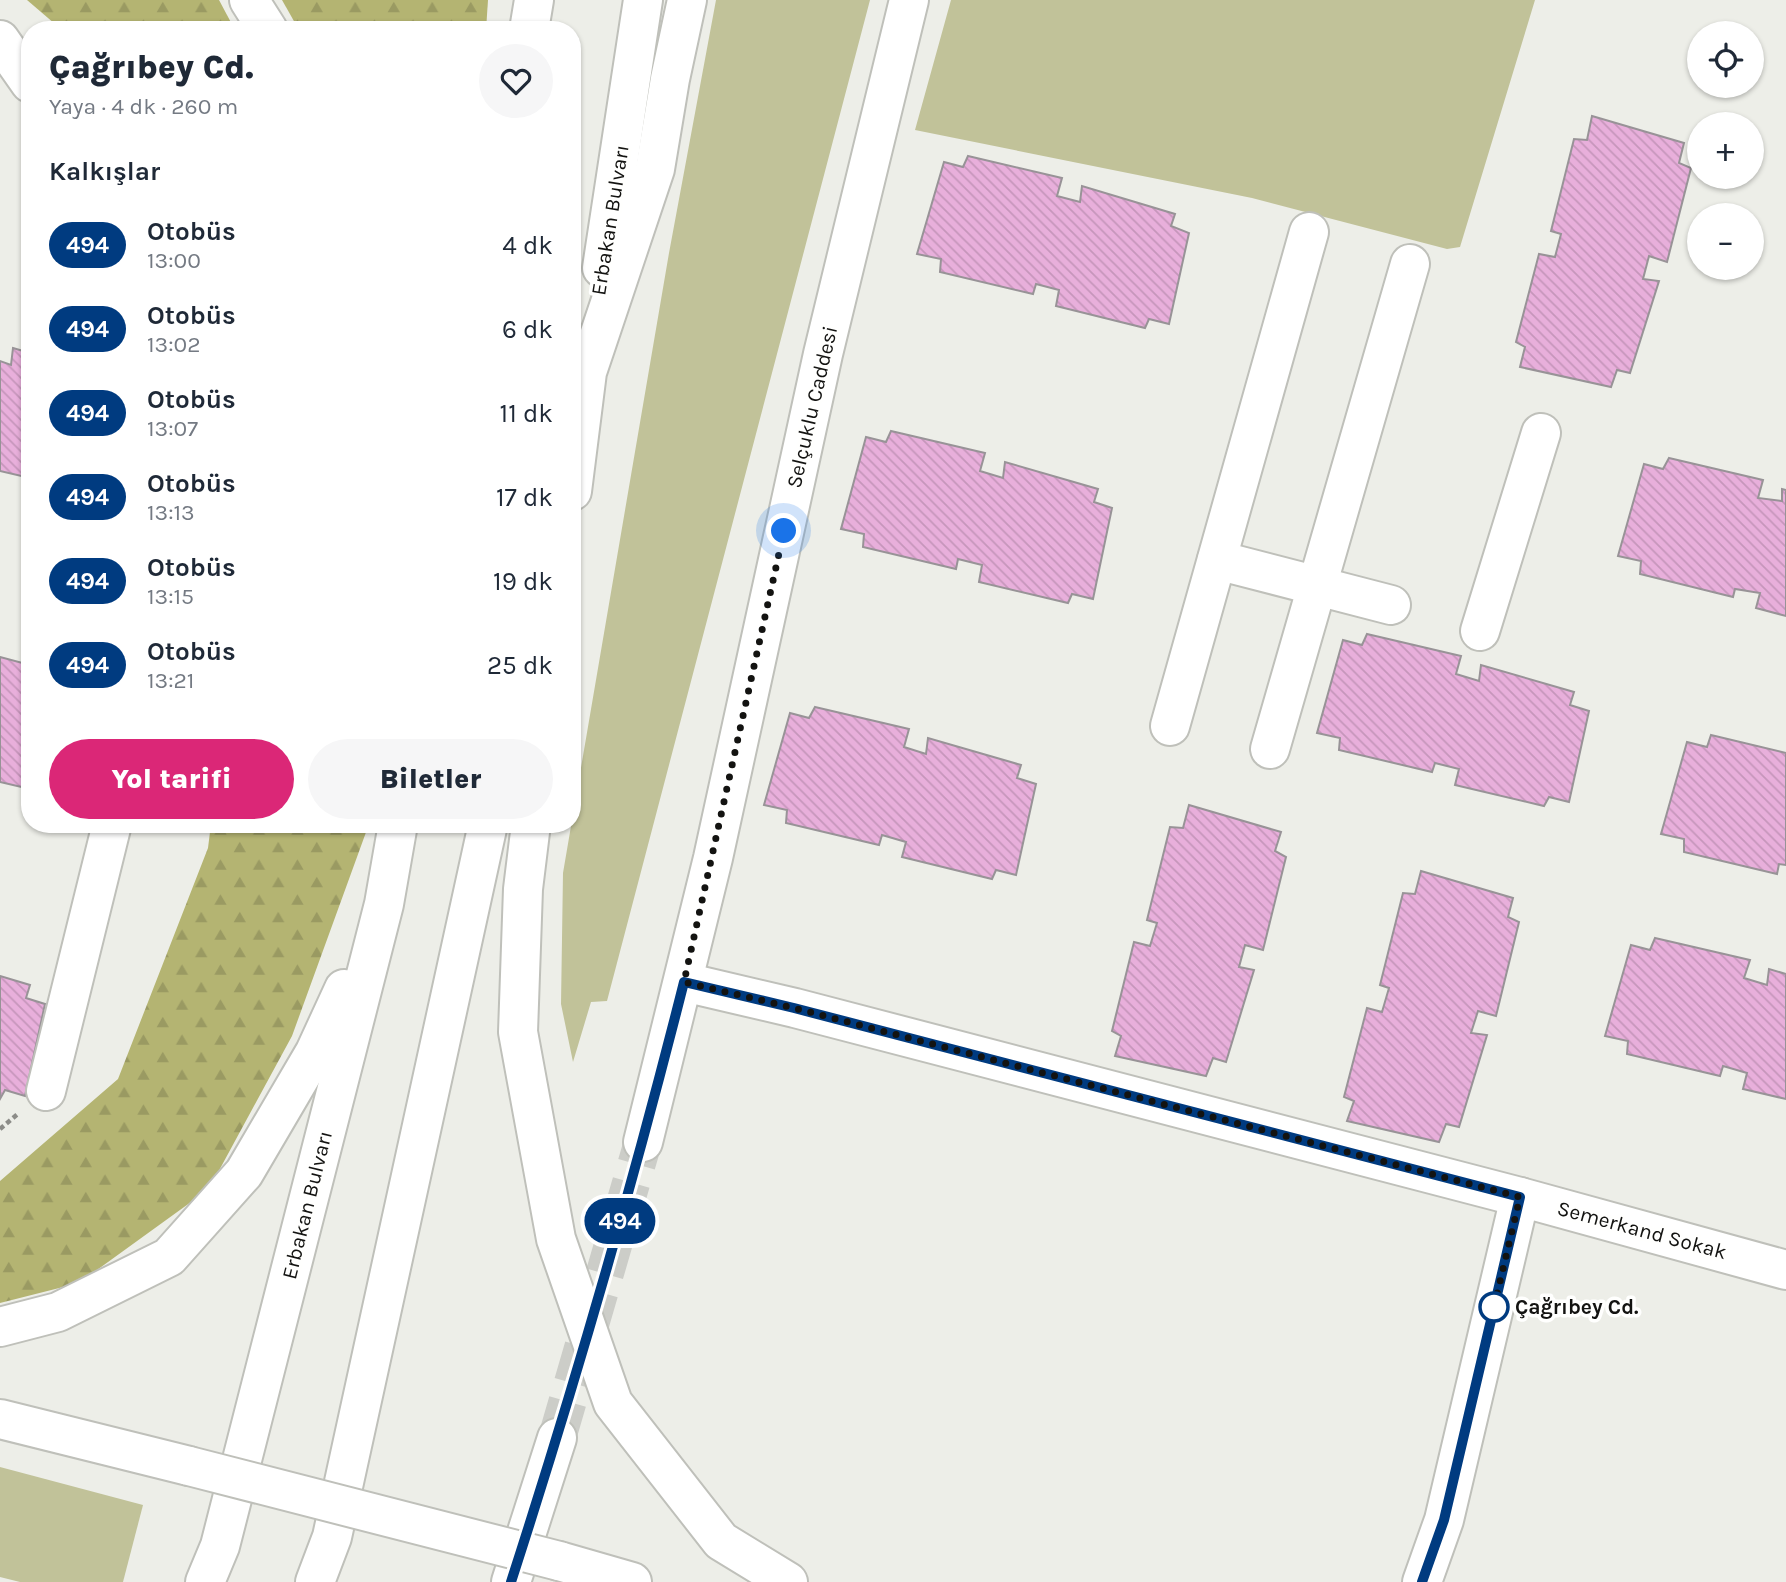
<!DOCTYPE html>
<html lang="tr">
<head>
<meta charset="utf-8">
<style>
	body { margin:0; font-family:Karla,sans-serif; background:#f6f6f7; color:#1f2937; height:100vh; display:flex; flex-direction:column; font-size:26px; white-space:nowrap }
	* { box-sizing:border-box; margin:0 }
	p { font-size:23px; color:#747a83 }
	.icon { flex:none; width:38px; height:38px; fill:none; stroke:currentColor; stroke-width:2; stroke-linecap:round; stroke-linejoin:round }
	.map { position:relative; flex:1; overflow:hidden }
	.drawer { position:absolute; left:21px; top:21px; width:560px; height:812px; display:flex; flex-direction:column; background:#fff; border-radius:28px; box-shadow:0 2px 5px #0004 }
	.drawer>* { flex:none }
	.badge { padding:0 14px; border-radius:23px; font-size:24px; line-height:46px }
	.controls { position:absolute; left:1687px; top:21px; display:grid; gap:14px }
	.controls a { display:grid; place-items:center; width:77px; height:77px; border-radius:50%; background:#fff; box-shadow:0 2px 5px #0004; font-size:35px }
	.you { position:absolute; width:35px; height:35px; margin:-18px; border:5px solid #fff; border-radius:50%; background:#1a73e8; box-shadow:0 0 0 10px #1a73e833 }
	.map>.badge { position:absolute; translate:-50% -50%; box-shadow:0 0 0 4px #fff }
	h2 { padding:0 28px; font-size:26px; line-height:63px }
	.round { display:grid; place-items:center; flex:none; width:74px; height:74px; border-radius:37px; background:#f6f6f7 }
	.headline { display:flex; align-items:center; justify-content:space-between; height:119px; padding:0 28px }
	h1 { font-size:33px; font-weight:800; line-height:52px }
	.cta { display:flex; gap:14px; margin-top:auto; padding:14px 28px }
	.cta a { flex:1; height:80px; border-radius:42px; background:#db2777; color:#fff; font-size:28px; font-weight:800; line-height:80px; text-align:center }
	.cta a+a { background:#f6f6f7; color:#1f2937 }
	ul { padding:0; list-style:none }
	li { display:flex; align-items:center; gap:21px; height:84px; padding:0 28px }
	li div { flex:1 }
	li b { display:block; font-size:26px }
	li em { font-style:normal }
	li .badge { min-width:77px; font-weight:700; text-align:center }
	.map>svg:first-child { display:block }
</style>
</head>
<body>
<div class="map">
<svg width="1786" height="1582" viewBox="0 0 1786 1582">
	<defs>
		<pattern id="forest-firs" width="22" height="20" patternUnits="userSpaceOnUse" patternTransform="scale(1.75)"><rect width="22" height="20" fill="#b4b472"/><path d="M5 1l3.5 6h-7zM16 11l3.5 6h-7z" fill="#9a9a62"/></pattern>
		<pattern id="building-back-hatch" width="6" height="6" patternUnits="userSpaceOnUse" patternTransform="scale(1.75)"><rect width="6" height="6" fill="#e8afdb"/><path d="M-1 5l2 2M0 0l6 6M5-1l2 2" fill="none" stroke="#c696bb"/></pattern>
	</defs>
	<rect width="100%" height="100%" fill="#edeee8"/>
	<!-- grass -->
	<g fill="#c1c299">
		<polygon points="716,0 870,0 607,1001 591,1002 573,1062 561,1004 563,873 669,253"/>
		<polygon points="951,0 1535,0 1460,247 1447,249 1252,198 915,130"/>
		<polygon points="0,1467 143,1505 123,1582 20,1582 0,1577"/>
	</g>
	<!-- forest -->
	<g fill="url(#forest-firs)">
		<polygon points="27,0 219,0 235,30 62,30"/>
		<polygon points="282,0 488,0 486,30 299,30"/>
		<polygon points="211,824 369,824 292,1036 209,1189 79,1283 0,1303 0,1181 118,1079 208,848"/>
	</g>
	<!-- building -->
	<g fill="url(#building-back-hatch)" stroke="#989397" stroke-width="2">
		<polygon points="1592,116 1684,143 1679,163 1691,168 1667,262 1649,256 1643,279 1659,281 1630,373 1617,370 1611,387 1520,367 1525,347 1516,342 1539,254 1555,257 1561,234 1551,231 1574,139 1587,140"/>
		<polygon points="968,156 1062,178 1057,196 1080,202 1082,186 1175,214 1171,226 1189,233 1169,324 1149,319 1145,328 1056,306 1059,290 1036,284 1033,294 940,272 941,259 917,254 944,162 963,167"/>
		<polygon points="13,348 30,353 30,478 0,471 0,361 11,365"/>
		<polygon points="891,431 985,453 980,471 1003,478 1005,462 1098,489 1094,502 1112,508 1093,599 1072,594 1068,603 979,582 982,565 958,559 956,569 863,547 864,534 841,529 866,437 886,442"/>
		<polygon points="1669,458 1763,480 1758,498 1782,501 1782,489 1786,490 1786,616 1756,608 1760,593 1735,589 1733,597 1640,574 1641,561 1618,556 1644,464 1663,469"/>
		<polygon points="1367,634 1461,656 1456,674 1479,681 1481,665 1574,692 1570,705 1589,711 1569,802 1549,797 1544,806 1455,785 1459,769 1435,763 1432,772 1339,750 1340,738 1317,733 1343,640 1362,645"/>
		<polygon points="0,657 30,665 30,789 0,782"/>
		<polygon points="815,707 909,729 904,747 926,754 928,738 1021,765 1017,778 1036,784 1016,875 996,870 992,879 902,857 906,842 882,835 879,845 786,823 787,810 764,805 790,713 809,718"/>
		<polygon points="1711,735 1786,753 1786,865 1779,864 1777,874 1684,852 1684,839 1661,834 1687,742 1707,747"/>
		<polygon points="1189,805 1281,832 1275,851 1286,857 1263,950 1245,945 1239,967 1254,970 1226,1062 1213,1058 1206,1076 1115,1056 1121,1036 1112,1031 1134,942 1150,946 1157,923 1147,920 1170,827 1183,828"/>
		<polygon points="1421,871 1513,898 1508,917 1519,922 1496,1016 1478,1011 1471,1033 1487,1035 1459,1127 1446,1124 1439,1142 1347,1121 1354,1101 1344,1097 1367,1008 1382,1012 1389,988 1380,985 1403,893 1415,894"/>
		<polygon points="1655,938 1750,960 1744,978 1767,985 1769,969 1786,974 1786,1099 1743,1089 1747,1073 1723,1066 1720,1076 1627,1054 1628,1041 1605,1036 1631,945 1650,950"/>
		<polygon points="0,976 30,985 26,998 45,1004 25,1096 5,1090 0,1099"/>
	</g>
	<g fill="none" stroke-linecap="round" stroke-linejoin="round">
		<!-- minor-tunnel -->
		<polyline stroke="#cccdc8" stroke-width="38" stroke-dasharray="38 19" stroke-linecap="butt" points="557,1438 643,1142"/>
		<defs>
			<g id="minor">
				<polyline points="0,40 30,83"/>
				<polyline points="1217,560 1391,605"/>
				<polyline points="1480,631 1541,433"/>
				<polyline points="1170,726 1309,232"/>
				<polyline points="1270,749 1410,264"/>
				<polyline points="684,982 795,1008 1520,1197 1786,1270"/>
				<polyline points="46,1091 112,824"/>
				<polyline points="643,1142 713,858 823,354 909,0"/>
				<polyline points="0,1419 189,1466"/>
				<polyline points="559,1561 632,1582"/>
				<polyline points="511,1582 557,1438"/>
				<polyline points="1422,1582 1444,1520 1520,1197"/>
			</g>
			<g id="highway">
				<polyline points="249,0 268,30"/>
				<polyline points="529,30 534,0"/>
				<polyline points="602,268 643,0"/>
				<polyline points="572,491 587,372 655,169 670,79 687,0"/>
				<polyline points="531,824 523,889 518,1032 556,1239 613,1403 721,1541 788,1582"/>
				<polyline points="0,1327 58,1312 169,1257 244,1173 315,1052 344,989"/>
				<polyline points="205,1582 220,1546 384,904 398,824"/>
				<polyline points="315,1582 332,1537 488,824"/>
			</g>
		</defs>
		<!-- minor casing -->
		<use href="#minor" stroke="#bfc0ba" stroke-width="42"/>
		<!-- highway casing -->
		<use href="#highway" stroke="#bfc0ba" stroke-width="42"/>
		<!-- path -->
		<polyline stroke="#8c8c88" stroke-width="4.5" stroke-dasharray="5 3.5" stroke-linecap="butt" points="0,1129 19,1113"/>
		<!-- minor -->
		<use href="#minor" stroke="#fff" stroke-width="38"/>
		<!-- highway -->
		<use href="#highway" stroke="#fff" stroke-width="38"/>
		<defs>
			<polyline id="minor-bridge" points="189,1466 559,1561"/>
		</defs>
		<!-- minor-bridge casing -->
		<use href="#minor-bridge" stroke="#bfc0ba" stroke-width="42" stroke-linecap="butt"/>
		<!-- minor-bridge -->
		<use href="#minor-bridge" stroke="#fff" stroke-width="38"/>
	</g>
	<g fill="none" stroke-linecap="round" stroke-linejoin="round">
		<defs>
			<path id="line" d="M511 1582C575 1384 633 1184 684 982L794 1008 1520 1197 1444 1520 1422 1582"/>
		</defs>
		<!-- line casing -->
		<use href="#line" stroke="#fff" stroke-width="16"/>
		<!-- line -->
		<use href="#line" stroke="#003b80" stroke-width="10"/>
		<!-- walk -->
		<polyline stroke="#131311" stroke-width="7" stroke-dasharray="0 12.6" points="784,531 684,982 794,1008 1520,1197 1494,1307"/>
	</g>
	<!-- markers -->
	<circle fill="#fff" stroke="#003b80" stroke-width="3.5" cx="1494" cy="1307" r="14"/>
	<g text-anchor="middle" stroke-width="7" stroke-linejoin="round" paint-order="stroke">
		<!-- street labels -->
		<g font-size="21" fill="#131311" stroke="#fffffe">
			<text transform="translate(610 220) rotate(-81)" y="7">Erbakan Bulvarı</text>
			<text transform="translate(812 407) rotate(-77)" y="7">Selçuklu Caddesi</text>
			<text transform="translate(307 1205) rotate(-76)" y="7">Erbakan Bulvarı</text>
			<text transform="translate(1642 1230) rotate(15)" y="7">Semerkand Sokak</text>
		</g>
		<!-- stop labels -->
		<g font-size="21" font-weight="bold" fill="#131311" stroke="#fffffe" text-anchor="start">
			<text x="1515" y="1314">Çağrıbey Cd.</text>
		</g>
	</g>
</svg>
<div class="controls">
<a><svg class="icon" aria-label="locate" viewBox="0 0 24 24"><circle cx="12" cy="12" r="6"/><path d="M12 2v4M12 18v4M2 12h4M18 12h4"/></svg></a>
<a>+</a>
<a>−</a>
</div>
<div class="you" style="left:784px;top:531px"></div>
<b class="badge" style="left:620px;top:1221px;background:#003b80;color:#fff">494</b>
<section class="drawer">
<div class="headline"><div><h1>Çağrıbey Cd.</h1><p>Yaya · 4 dk · 260 m</p></div><a class="round"><svg class="icon" aria-label="heart" viewBox="0 0 24 24"><path d="M12 20l-8-8c-3-5 5-10 8-4 3-6 11-1 8 4z"/></svg></a></div>
<h2>Kalkışlar</h2>
<ul>
<li><span class="badge" style="background:#003b80;color:#fff">494</span><div><b>Otobüs</b><p>13:00</p></div><em>4 dk</em></li>
<li><span class="badge" style="background:#003b80;color:#fff">494</span><div><b>Otobüs</b><p>13:02</p></div><em>6 dk</em></li>
<li><span class="badge" style="background:#003b80;color:#fff">494</span><div><b>Otobüs</b><p>13:07</p></div><em>11 dk</em></li>
<li><span class="badge" style="background:#003b80;color:#fff">494</span><div><b>Otobüs</b><p>13:13</p></div><em>17 dk</em></li>
<li><span class="badge" style="background:#003b80;color:#fff">494</span><div><b>Otobüs</b><p>13:15</p></div><em>19 dk</em></li>
<li><span class="badge" style="background:#003b80;color:#fff">494</span><div><b>Otobüs</b><p>13:21</p></div><em>25 dk</em></li>
</ul>
<div class="cta"><a>Yol tarifi</a><a>Biletler</a></div>
</section>
</div>
</body>
</html>
